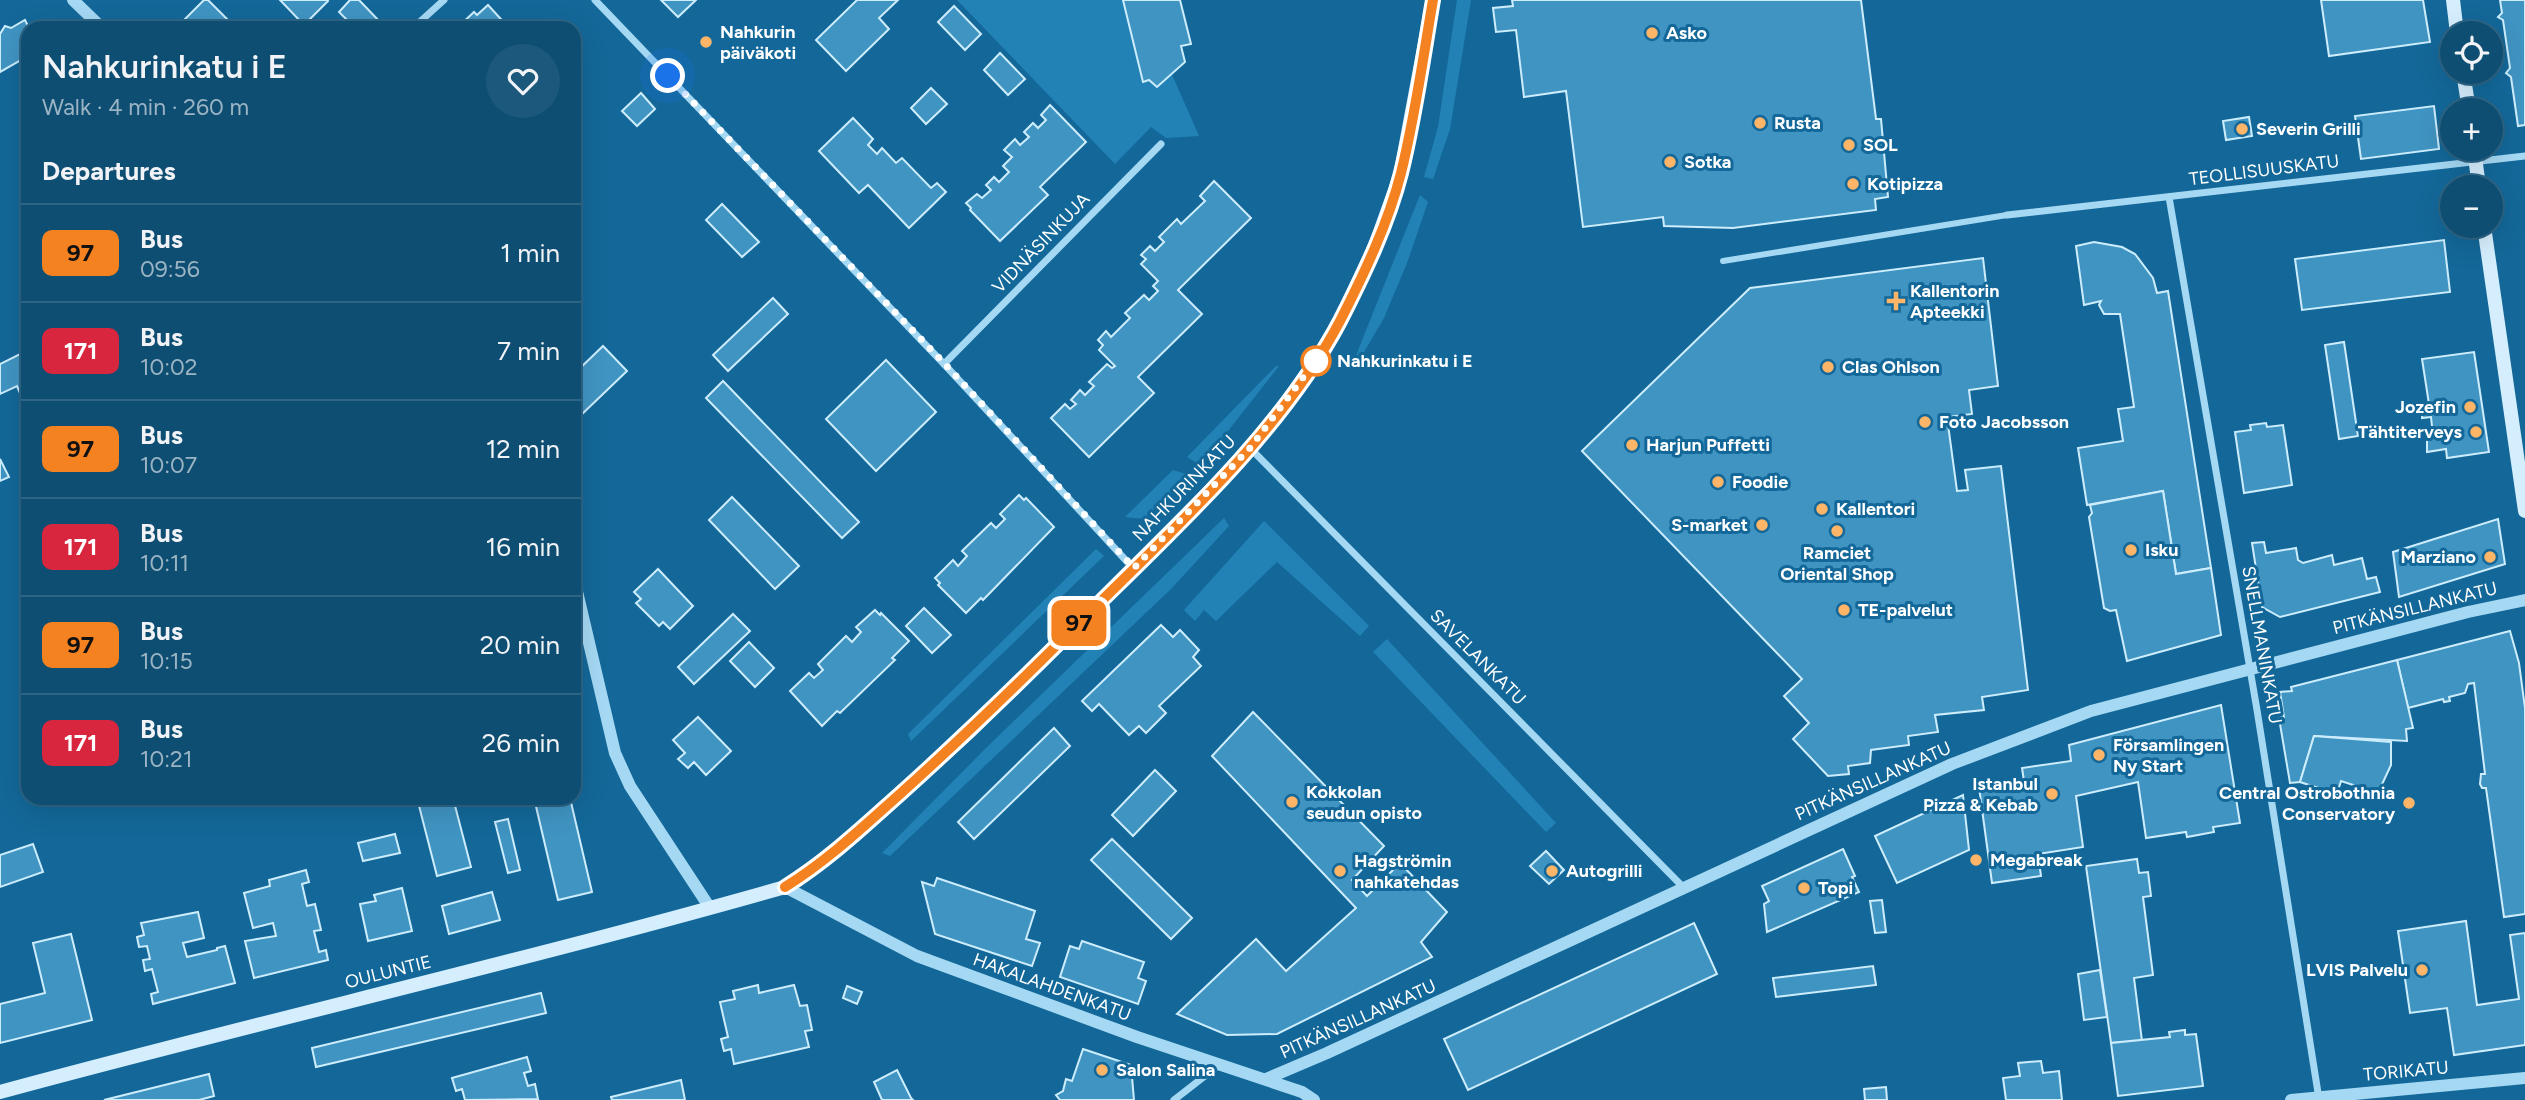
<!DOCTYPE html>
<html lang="en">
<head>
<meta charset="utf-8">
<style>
	body { margin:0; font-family:Figtree,sans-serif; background:#1c587b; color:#f1f3f6; height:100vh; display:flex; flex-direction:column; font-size:26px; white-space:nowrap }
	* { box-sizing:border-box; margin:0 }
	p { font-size:23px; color:#9bb4c4 }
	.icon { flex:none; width:38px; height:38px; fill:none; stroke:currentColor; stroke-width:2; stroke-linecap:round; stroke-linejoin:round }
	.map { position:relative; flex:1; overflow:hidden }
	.sheet { position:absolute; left:21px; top:21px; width:560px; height:784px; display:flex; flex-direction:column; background:#0e4e73; border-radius:21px; box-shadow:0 7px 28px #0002,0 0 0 2px #2e6585 }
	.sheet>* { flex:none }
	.badge { padding:0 14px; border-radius:10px; font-size:24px; line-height:46px }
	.fabs { position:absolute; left:2440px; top:21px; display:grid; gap:14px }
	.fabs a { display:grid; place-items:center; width:63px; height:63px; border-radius:50%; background:#0e4e73; box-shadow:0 7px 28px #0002,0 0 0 2px #2e6585; font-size:35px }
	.you { position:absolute; width:35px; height:35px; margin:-18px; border:5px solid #fff; border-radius:50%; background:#1a73e8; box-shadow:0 0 0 10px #1a73e833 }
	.map>.badge { position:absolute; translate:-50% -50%; box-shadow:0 0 0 4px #fff }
	h2 { padding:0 21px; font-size:26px; line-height:63px }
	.round { display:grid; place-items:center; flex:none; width:74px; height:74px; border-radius:37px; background:#1c587b }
	.overview { display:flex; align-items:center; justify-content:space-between; height:119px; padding:0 21px }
	h1 { font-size:33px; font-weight:600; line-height:52px }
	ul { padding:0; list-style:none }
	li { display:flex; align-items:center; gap:21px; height:98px; padding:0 21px; border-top:2px solid #2e6585 }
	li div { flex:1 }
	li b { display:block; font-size:26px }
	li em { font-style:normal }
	li .badge { min-width:77px; font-weight:700; text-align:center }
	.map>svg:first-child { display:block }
</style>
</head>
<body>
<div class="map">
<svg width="2525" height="1100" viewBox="0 0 2525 1100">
	<rect width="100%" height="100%" fill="#136899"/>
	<!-- green -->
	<g fill="#2282b6">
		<polygon points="957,0 1151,0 1170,70 1199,136 1166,138 1151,127 1115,164"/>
		<polygon points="1457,0 1471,0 1450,129 1433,179 1424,177 1438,127"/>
		<polygon points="1420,195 1428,202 1407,263 1384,318 1357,364 1353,363"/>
		<polygon points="1276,366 1279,366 1224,436 1197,463 1187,457"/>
		<polygon points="1173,470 1189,475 1144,519 1125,517"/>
		<polygon points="1224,518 1229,526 1171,589 890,856 882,853 988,746"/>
		<polygon points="1264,521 1369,626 1360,636 1277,562 1216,621 1204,610 1195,621 1184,610"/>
		<polygon points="1096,549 1104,556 911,741 908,734"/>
		<polygon points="1387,639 1556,823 1546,832 1373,652"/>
	</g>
	<!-- building -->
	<g fill="#4094c2" stroke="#cdedfd" stroke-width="2">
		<polygon points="204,0 208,0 236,28 176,28"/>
		<polygon points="280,0 327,0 328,1 304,25"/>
		<polygon points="350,0 359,0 383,25 380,28 355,28 339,12"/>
		<polygon points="661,0 696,0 678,17"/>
		<polygon points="857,0 898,0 879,18 889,29 846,71 816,40"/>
		<polygon points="1123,0 1180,0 1191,44 1181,46 1185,62 1157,87 1149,80 1143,82"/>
		<polygon points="1512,0 1861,0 1876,119 1881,119 1888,197 1875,199 1876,210 1733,228 1664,226 1663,217 1583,227 1566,91 1524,97 1516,30 1496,32 1493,8 1513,6"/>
		<polygon points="2321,0 2423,0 2430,42 2329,56"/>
		<polygon points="2500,0 2525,0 2525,125 2518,126 2511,77 2506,73 2510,68 2503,20 2498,17 2502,13"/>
		<polygon points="488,5 509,28 457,28 474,12 477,15"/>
		<polygon points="954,6 981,34 965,50 938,22"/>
		<polygon points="25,20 29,28 28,56 0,72 0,34 5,26 11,28"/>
		<polygon points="1000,53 1025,79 1008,95 984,70"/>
		<polygon points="931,88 947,104 926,124 911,108"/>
		<polygon points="641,93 655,109 637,126 622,111"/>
		<polygon points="1050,105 1086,142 1040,187 1048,195 1000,241 970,210 971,208 966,203 977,194 982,198 991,190 986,185 994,177 999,182 1009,172 1003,166 1012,157 1004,150 1015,139 1020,145 1029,137 1024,132 1033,123 1038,128 1046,120 1041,115"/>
		<polygon points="2434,106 2439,149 2361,159 2355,116"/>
		<polygon points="2249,117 2252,136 2226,140 2223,121"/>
		<polygon points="853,118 873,139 868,145 877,154 882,148 896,163 902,158 931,188 937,183 946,192 909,228 868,185 859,193 819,151"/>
		<polygon points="1214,181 1251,218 1178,290 1202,314 1138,377 1154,393 1089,457 1051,418 1065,404 1070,409 1076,404 1071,400 1080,390 1085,395 1094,386 1089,382 1107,364 1112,368 1115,366 1099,350 1103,345 1098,340 1106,331 1111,337 1130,318 1125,313 1144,295 1149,300 1158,291 1153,286 1158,281 1141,264 1146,259 1141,255 1150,246 1155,251 1164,242 1159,237 1177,219 1181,224 1205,201 1200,196"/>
		<polygon points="722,204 759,242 742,257 706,220"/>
		<polygon points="2444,240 2450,292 2302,310 2295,259"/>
		<polygon points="2094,242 2122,247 2135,254 2153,278 2157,293 2168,291 2211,568 2176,574 2163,491 2087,505 2078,448 2123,441 2118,409 2134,407 2120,314 2104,314 2099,305 2101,301 2084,305 2076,246"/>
		<polygon points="1983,258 1998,386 1969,390 1972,414 1947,417 1957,491 1968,490 1965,470 2001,466 2028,690 1982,697 1984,710 1935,715 1938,732 1908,736 1909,745 1871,750 1870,763 1848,766 1849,774 1828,776 1793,739 1809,723 1784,696 1802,679 1582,451 1750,288"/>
		<polygon points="773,298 788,314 728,371 713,355"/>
		<polygon points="2344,342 2358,436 2339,439 2325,345"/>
		<polygon points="603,346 627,371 579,417 574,411 574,374"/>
		<polygon points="28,350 28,395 22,398 17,386 0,394 0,364"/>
		<polygon points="2474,352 2489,452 2447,458 2446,449 2427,452 2427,436 2433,436 2431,417 2422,418 2423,404 2429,404 2422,359"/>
		<polygon points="886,360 936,412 876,471 826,419"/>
		<polygon points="723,381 859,522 842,538 706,398"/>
		<polygon points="2266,423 2267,427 2283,425 2292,485 2244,493 2235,432 2251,430 2250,425"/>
		<polygon points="0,459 9,477 0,481"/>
		<polygon points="2163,491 2176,574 2211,568 2221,635 2127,661 2116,610 2110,611 2104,608 2089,517 2092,513 2090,505"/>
		<polygon points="1019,495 1024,500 1026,498 1054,527 983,600 981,598 966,613 938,585 940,583 935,578 953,560 958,566 967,556 962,551 991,523 996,528 1005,519 1000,514"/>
		<polygon points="732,497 799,566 775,589 709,520"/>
		<polygon points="2498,519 2505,564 2399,597 2393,552"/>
		<polygon points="2264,542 2266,553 2296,548 2298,560 2303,563 2332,555 2334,565 2362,558 2367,579 2376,577 2380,592 2280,617 2262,607 2252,543"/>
		<polygon points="658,569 693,606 670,629 663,622 659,626 636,603 641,599 634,592"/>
		<polygon points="924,608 951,635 932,653 906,626"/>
		<polygon points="875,610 880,615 881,613 909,641 892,658 895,660 840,713 837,711 822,726 790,691 809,673 814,678 823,670 818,664 846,636 852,642 861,632 856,627"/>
		<polygon points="733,614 750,631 694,684 678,667"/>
		<polygon points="1161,625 1173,637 1180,630 1199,650 1193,657 1201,666 1159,706 1166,713 1146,733 1139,726 1129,735 1099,704 1092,711 1082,701"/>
		<polygon points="2510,631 2519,663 2525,708 2525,914 2504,917 2486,788 2482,788 2480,784 2481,774 2485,774 2474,683 2468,684 2465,693 2449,697 2450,701 2444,702 2443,699 2408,708 2397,660"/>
		<polygon points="749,642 774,668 755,687 730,661"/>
		<polygon points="2397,660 2413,728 2406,729 2407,741 2314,736 2300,782 2290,783 2279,718 2284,717 2280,692 2292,691 2291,687"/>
		<polygon points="2221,705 2240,823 2213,827 2214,832 2187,837 2186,832 2146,838 2138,782 2076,796 2083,847 2038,854 2041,876 1992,883 1979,787 2024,781 2022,768 2071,761 2069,745"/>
		<polygon points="1253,712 1384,846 1352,880 1367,896 1400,863 1447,912 1421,942 1432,957 1277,1034 1227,1035 1177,1014 1256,939 1286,971 1356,908 1212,756"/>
		<polygon points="698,717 731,751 706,775 694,762 688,768 678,759 685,753 673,740"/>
		<polygon points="1054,728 1070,746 974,839 958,822"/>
		<polygon points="2314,736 2391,742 2391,765 2378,793 2341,781 2337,794 2300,782"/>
		<polygon points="28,749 28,770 20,753"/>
		<polygon points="1155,770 1176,791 1133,836 1112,815"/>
		<polygon points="1963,795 1969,850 1897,883 1875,836"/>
		<polygon points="417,798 453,798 471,867 437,876"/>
		<polygon points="534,798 570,798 592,892 558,900"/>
		<polygon points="508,819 520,870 508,873 495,822"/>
		<polygon points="395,834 400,853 363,861 358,843"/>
		<polygon points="1112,839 1192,918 1171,939 1091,860"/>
		<polygon points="33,844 43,872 0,887 0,855"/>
		<polygon points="1843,849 1855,876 1852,877 1859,892 1767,932 1764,904 1769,901 1762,886"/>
		<polygon points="1546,851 1564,870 1549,884 1530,866"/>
		<polygon points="2137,859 2139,873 2148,872 2151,896 2143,897 2153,975 2134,978 2142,1041 2111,1043 2086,866"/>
		<polygon points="306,870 309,882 302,884 307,906 315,904 321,930 314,931 319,952 326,950 328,960 254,978 245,941 276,936 273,923 253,928 244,893 270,886 269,880"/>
		<polygon points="937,878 1035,911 1026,939 1040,943 1032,966 935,934 922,882 934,886"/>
		<polygon points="402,888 412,931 368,941 360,904 376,901 374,895"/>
		<polygon points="492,892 500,920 449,934 442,906"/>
		<polygon points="1882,900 1886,932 1875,933 1870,901"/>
		<polygon points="198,912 204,938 183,943 187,957 217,950 217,948 225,946 235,983 153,1004 151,994 158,992 152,969 145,971 143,960 150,959 147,946 139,947 137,937 144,935 141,923"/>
		<polygon points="2466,921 2477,1005 2519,999 2510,935 2525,933 2525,1045 2454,1055 2447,1008 2410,1013 2398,931"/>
		<polygon points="1694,923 1717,974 1468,1090 1444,1039"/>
		<polygon points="71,934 92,1020 0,1043 0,1004 45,993 33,943"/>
		<polygon points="1082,941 1144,962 1138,978 1146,981 1138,1004 1060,977 1070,946 1079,949"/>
		<polygon points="1873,966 1876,985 1776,997 1773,978"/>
		<polygon points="2100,970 2107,1017 2084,1020 2078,974"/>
		<polygon points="758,985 759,993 794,985 800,1006 807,1005 812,1030 805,1031 809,1047 734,1064 731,1049 724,1051 721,1039 728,1037 720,1002 735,999 733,991"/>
		<polygon points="847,986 862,992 857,1004 843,998"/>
		<polygon points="541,993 546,1013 316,1067 312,1048"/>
		<polygon points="2185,1030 2185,1035 2196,1034 2203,1086 2118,1096 2111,1043 2170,1037 2169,1032"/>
		<polygon points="1083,1049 1131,1065 1134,1100 1060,1100 1056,1095 1063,1091 1066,1079 1072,1081"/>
		<polygon points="527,1057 531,1071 524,1073 528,1086 535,1084 538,1099 465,1100 462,1089 456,1091 452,1078"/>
		<polygon points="2041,1061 2043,1073 2059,1071 2062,1100 2006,1100 2003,1078 2020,1076 2018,1063"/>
		<polygon points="897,1070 911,1098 913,1100 882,1100 874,1082"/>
		<polygon points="209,1074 214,1096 199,1100 104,1100"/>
		<polygon points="681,1080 685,1100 612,1100 611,1097"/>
		<polygon points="1886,1087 1887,1100 1865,1100 1864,1089"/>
	</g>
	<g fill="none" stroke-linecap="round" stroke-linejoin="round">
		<!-- pedestrian -->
		<polyline stroke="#a5d8f3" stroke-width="6" points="1723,261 2007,215"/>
		<!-- minor -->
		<g stroke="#a5d8f3" stroke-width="7">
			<polyline points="595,0 944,364 1133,568"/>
			<polyline points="413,28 444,0"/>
			<polyline points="2169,197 2257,710 2319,1099"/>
			<polyline points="2007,215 2525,156"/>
			<polyline points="944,364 1161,144"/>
			<polyline points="1250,448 1684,888"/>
			<polyline points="1174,1100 1219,1065"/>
		</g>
		<!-- tertiary -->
		<g stroke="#a5d8f3" stroke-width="12">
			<polyline points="73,0 102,28"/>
			<polyline points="574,579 615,753 630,786 710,908"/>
			<polyline points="785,887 917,956 1137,1037 1302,1092 1314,1100"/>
			<polyline points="1266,1079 1327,1053 1952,764 2091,711 2468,612 2525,600"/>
			<polyline points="2291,1100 2525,1078"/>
		</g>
		<!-- secondary -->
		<g stroke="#d5eefd" stroke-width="14">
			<polyline points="2453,0 2457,33"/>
			<polyline points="2463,72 2469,110"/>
			<polyline points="2474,149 2479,187"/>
			<polyline points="2484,226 2525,511"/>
			<path d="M0 1092C261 1021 525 961 785 887L807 873 854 836 969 732 1210 491 1250 448 1284 406 1317 359 1339 323 1375 246 1400 176 1433 0"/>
		</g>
	</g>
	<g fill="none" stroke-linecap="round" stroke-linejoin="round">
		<defs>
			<path id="line" d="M785 887C827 861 863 827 900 794 959 741 1016 686 1073 629 1164 538 1280 435 1340 321 1364 274 1388 224 1401 173 1415 117 1423 58 1433 0"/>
		</defs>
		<!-- line casing -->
		<use href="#line" stroke="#fff" stroke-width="16"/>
		<!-- line -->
		<use href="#line" stroke="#f58220" stroke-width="10"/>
		<!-- walk -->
		<polyline stroke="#fff" stroke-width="7" stroke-dasharray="0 12.6" points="668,76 944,363 1134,568 1250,448 1317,359 1316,361"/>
	</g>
	<!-- markers -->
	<g fill="#ffb568" stroke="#136899" stroke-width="2.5">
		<circle cx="1652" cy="33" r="7"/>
		<circle cx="706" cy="42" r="7"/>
		<circle cx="1760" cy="123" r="7"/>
		<circle cx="2242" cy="129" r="7"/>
		<circle cx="1849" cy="145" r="7"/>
		<circle cx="1670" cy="162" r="7"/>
		<circle cx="1853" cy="184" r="7"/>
		<path d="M1892.5 290.5h7v7h7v7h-7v7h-7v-7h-7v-7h7z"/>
		<circle cx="1828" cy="367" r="7"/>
		<circle cx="2470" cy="407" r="7"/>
		<circle cx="1925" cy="422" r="7"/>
		<circle cx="2476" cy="432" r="7"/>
		<circle cx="1632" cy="445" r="7"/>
		<circle cx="1718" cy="482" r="7"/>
		<circle cx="1822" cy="509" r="7"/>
		<circle cx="1762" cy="525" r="7"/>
		<circle cx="1837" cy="531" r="7"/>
		<circle cx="2131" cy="550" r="7"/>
		<circle cx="2490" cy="557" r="7"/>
		<circle cx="1844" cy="610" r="7"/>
		<circle cx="2099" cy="755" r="7"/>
		<circle cx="2052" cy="794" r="7"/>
		<circle cx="1292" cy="802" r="7"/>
		<circle cx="2409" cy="803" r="7"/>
		<circle cx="1976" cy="860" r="7"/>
		<circle cx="1340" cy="871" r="7"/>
		<circle cx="1552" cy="871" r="7"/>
		<circle cx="1804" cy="888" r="7"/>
		<circle cx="2422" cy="970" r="7"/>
		<circle cx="1102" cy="1070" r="7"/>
	</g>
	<circle fill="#fff" stroke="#f58220" stroke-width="3.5" cx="1316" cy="361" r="14"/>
	<g text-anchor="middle" stroke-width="6" stroke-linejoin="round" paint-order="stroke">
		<!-- poi labels -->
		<g font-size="18" font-weight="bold" fill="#fff" stroke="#136899" text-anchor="start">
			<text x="720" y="38">Nahkurin<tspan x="720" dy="21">päiväkoti</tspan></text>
			<text x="1666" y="39">Asko</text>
			<text x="1774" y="129">Rusta</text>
			<text x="2256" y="135">Severin Grilli</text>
			<text x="1863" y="151">SOL</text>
			<text x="1684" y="168">Sotka</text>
			<text x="1867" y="190">Kotipizza</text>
			<text x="1910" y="297">Kallentorin<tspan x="1910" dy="21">Apteekki</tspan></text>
			<text x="1842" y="373">Clas Ohlson</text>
			<text x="2456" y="413" text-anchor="end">Jozefin</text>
			<text x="1939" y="428">Foto Jacobsson</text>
			<text x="2462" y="438" text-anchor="end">Tähtiterveys</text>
			<text x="1646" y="451">Harjun Puffetti</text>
			<text x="1732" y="488">Foodie</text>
			<text x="1836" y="515">Kallentori</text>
			<text x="1748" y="531" text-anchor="end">S-market</text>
			<text x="2145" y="556">Isku</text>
			<text x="1837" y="559" text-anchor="middle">Ramciet<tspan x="1837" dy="21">Oriental Shop</tspan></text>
			<text x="2476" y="563" text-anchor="end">Marziano</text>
			<text x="1858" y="616">TE-palvelut</text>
			<text x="2113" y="751">Församlingen<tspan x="2113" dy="21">Ny Start</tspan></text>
			<text x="2038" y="790" text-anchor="end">Istanbul<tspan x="2038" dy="21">Pizza &amp; Kebab</tspan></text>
			<text x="1306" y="798">Kokkolan<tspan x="1306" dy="21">seudun opisto</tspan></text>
			<text x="2395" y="799" text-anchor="end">Central Ostrobothnia<tspan x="2395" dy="21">Conservatory</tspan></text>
			<text x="1990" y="866">Megabreak</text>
			<text x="1354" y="867">Hagströmin<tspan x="1354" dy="21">nahkatehdas</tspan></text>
			<text x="1566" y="877">Autogrilli</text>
			<text x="1818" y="894">Topi</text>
			<text x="2408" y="976" text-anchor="end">LVIS Palvelu</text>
			<text x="1116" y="1076">Salon Salina</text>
		</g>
		<!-- street labels -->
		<g font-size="18" fill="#fff" stroke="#136899">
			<text transform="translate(2264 170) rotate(-7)" y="6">TEOLLISUUSKATU</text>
			<text transform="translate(1041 243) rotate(-46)" y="6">VIDNÄSINKUJA</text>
			<text transform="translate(1184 488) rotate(-46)" y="6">NAHKURINKATU</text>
			<text transform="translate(2415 608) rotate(-14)" y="6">PITKÄNSILLANKATU</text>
			<text transform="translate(2262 645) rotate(80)" y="6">SNELLMANINKATU</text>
			<text transform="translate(1478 657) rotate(45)" y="6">SAVELANKATU</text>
			<text transform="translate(1873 781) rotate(-24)" y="6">PITKÄNSILLANKATU</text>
			<text transform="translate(388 972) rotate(-14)" y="6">OULUNTIE</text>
			<text transform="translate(1052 987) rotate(20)" y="6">HAKALAHDENKATU</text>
			<text transform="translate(1358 1019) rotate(-24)" y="6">PITKÄNSILLANKATU</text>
			<text transform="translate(2406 1071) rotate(-5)" y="6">TORIKATU</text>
		</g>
		<!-- stop labels -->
		<g font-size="18" font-weight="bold" fill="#fff" stroke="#136899" text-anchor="start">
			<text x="1337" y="367">Nahkurinkatu i E</text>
		</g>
	</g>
</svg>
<div class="fabs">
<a><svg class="icon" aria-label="locate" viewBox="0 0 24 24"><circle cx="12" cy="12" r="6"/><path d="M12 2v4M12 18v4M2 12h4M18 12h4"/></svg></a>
<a>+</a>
<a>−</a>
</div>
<div class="you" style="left:668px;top:76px"></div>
<b class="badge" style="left:1079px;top:623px;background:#f58220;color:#111">97</b>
<section class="sheet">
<div class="overview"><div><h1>Nahkurinkatu i E</h1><p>Walk · 4 min · 260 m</p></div><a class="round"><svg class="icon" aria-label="heart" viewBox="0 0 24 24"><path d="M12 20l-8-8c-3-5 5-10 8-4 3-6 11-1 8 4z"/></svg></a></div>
<h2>Departures</h2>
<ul>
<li><span class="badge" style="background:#f58220;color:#111">97</span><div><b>Bus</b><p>09:56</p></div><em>1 min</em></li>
<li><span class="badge" style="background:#d7263d;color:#fff">171</span><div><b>Bus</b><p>10:02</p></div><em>7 min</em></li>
<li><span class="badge" style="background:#f58220;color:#111">97</span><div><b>Bus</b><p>10:07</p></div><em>12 min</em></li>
<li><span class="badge" style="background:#d7263d;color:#fff">171</span><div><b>Bus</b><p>10:11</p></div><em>16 min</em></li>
<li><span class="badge" style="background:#f58220;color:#111">97</span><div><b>Bus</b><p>10:15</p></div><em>20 min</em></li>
<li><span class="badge" style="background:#d7263d;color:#fff">171</span><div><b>Bus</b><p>10:21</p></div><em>26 min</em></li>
</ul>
</section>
</div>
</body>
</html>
